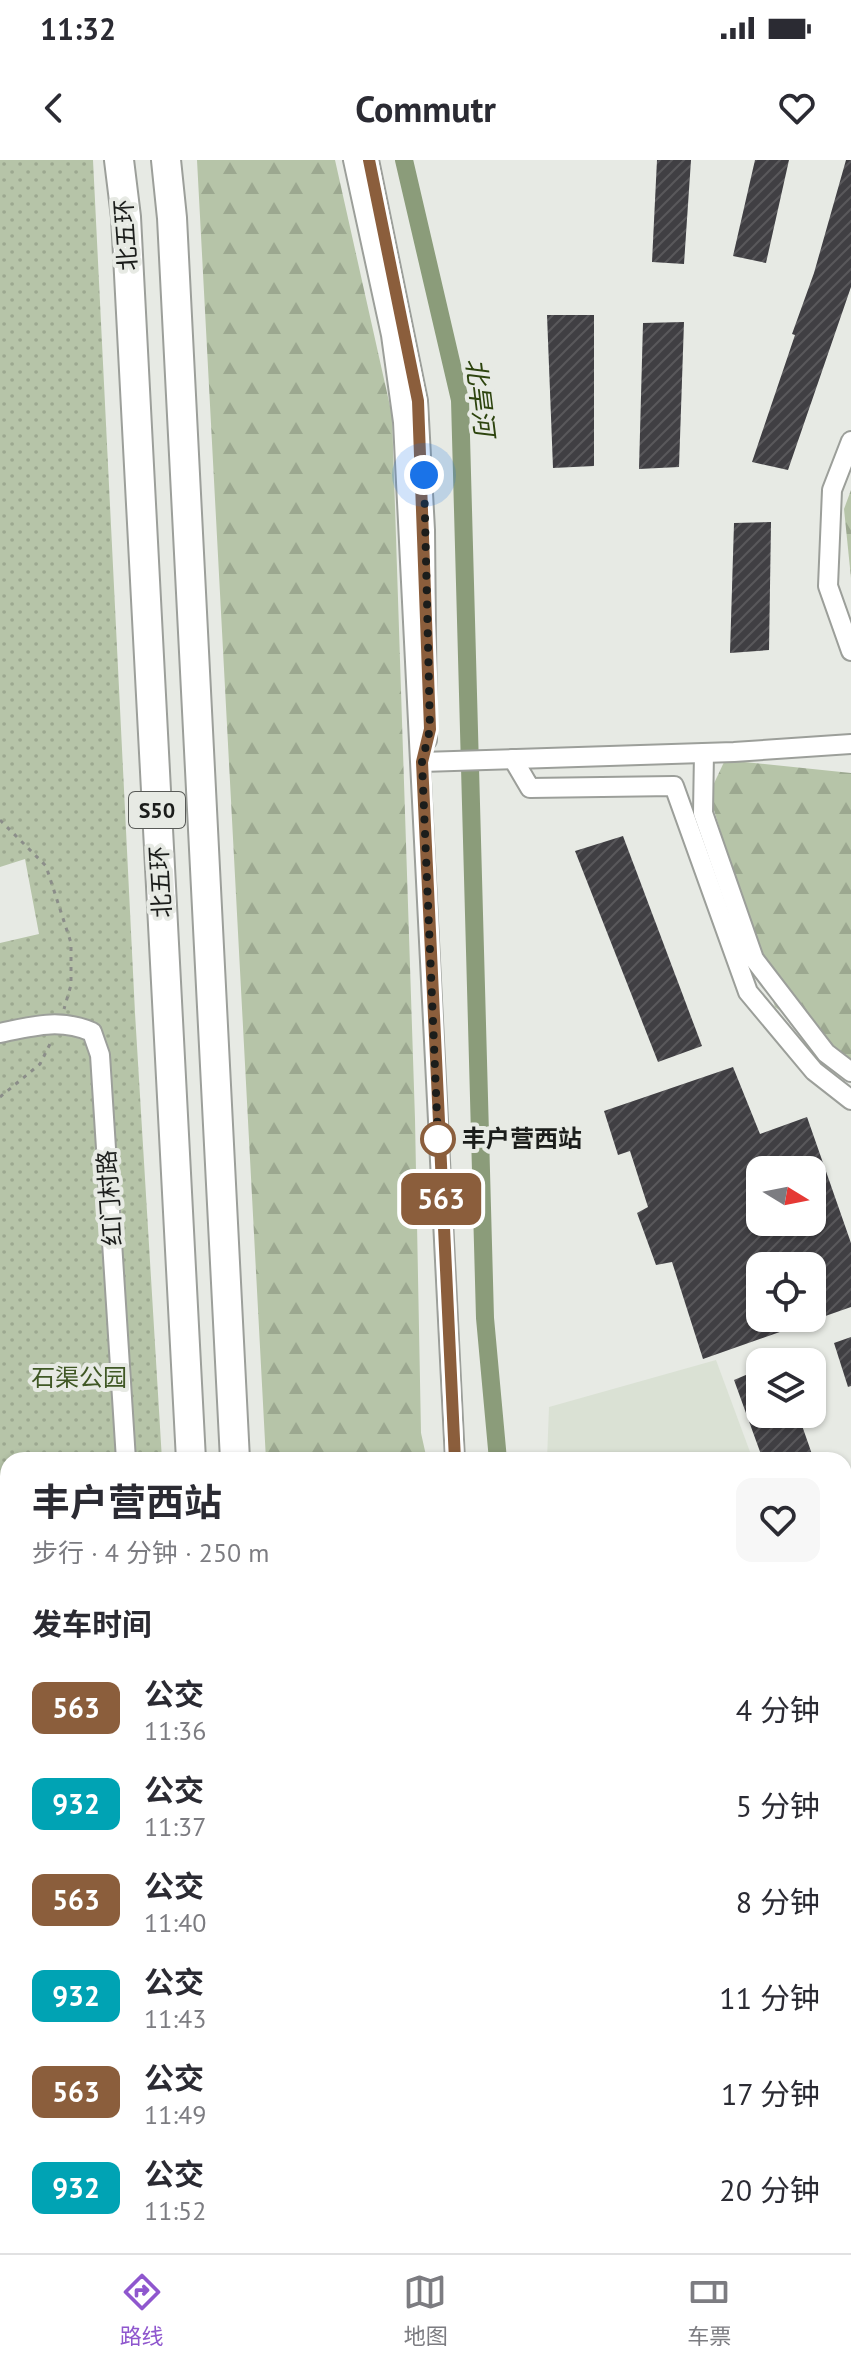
<!DOCTYPE html>
<html lang="zh">
<head>
<meta charset="utf-8">
<style>
	body { margin:0; font-family:"PT Sans","Noto Sans SC",sans-serif; background:#f7f7f7; color:#2b2b33; height:100vh; display:flex; flex-direction:column; font-size:30px; white-space:nowrap }
	* { box-sizing:border-box; margin:0 }
	p { font-size:26px; color:#7c7c81 }
	.icon { flex:none; width:44px; height:44px; fill:none; stroke:currentColor; stroke-width:2; stroke-linecap:round; stroke-linejoin:round }
	.map { position:relative; flex:1; overflow:hidden }
	.details { position:absolute; left:0px; top:1292px; width:852px; height:802px; display:flex; flex-direction:column; background:#fff; border-radius:24px 24px 0 0; box-shadow:0 2px 6px #0004 }
	.details>* { flex:none }
	.badge { padding:0 16px; border-radius:12px; font-size:28px; line-height:52px }
	.needle { width:52px; rotate:100deg }
	.controls { position:absolute; left:746px; top:996px; display:grid; gap:16px }
	.controls a { display:grid; place-items:center; width:80px; height:80px; border-radius:16px; background:#fff; box-shadow:0 2px 6px #0004; font-size:40px }
	.you { position:absolute; width:40px; height:40px; margin:-20px; border:6px solid #fff; border-radius:50%; background:#1a73e8; box-shadow:0 0 0 12px #1a73e833 }
	.map>.badge { position:absolute; translate:-50% -50%; box-shadow:0 0 0 4px #fff }
	h2 { padding:0 32px; font-size:30px; line-height:72px }
	.round { display:grid; place-items:center; flex:none; width:84px; height:84px; border-radius:16px; background:#f7f7f7 }
	.head { display:flex; align-items:center; justify-content:space-between; height:136px; padding:0 32px }
	h1 { font-size:38px; font-weight:700; line-height:60px }
	ul { padding:0; list-style:none }
	li { display:flex; align-items:center; gap:24px; height:96px; padding:0 32px }
	li div { flex:1 }
	li b { display:block; font-size:30px }
	li em { font-style:normal }
	li .badge { min-width:88px; font-weight:700; text-align:center }
	.status { display:flex; justify-content:space-between; align-items:center; height:56px; padding:0 40px; background:#fff; direction:ltr }
	.status svg { height:22px; fill:currentColor }
	header { display:flex; justify-content:space-between; align-items:center; height:104px; padding:0 32px; background:#fff; font-size:36px; font-weight:700 }
	.tab-bar { display:flex; justify-content:space-around; align-items:center; height:112px; border-top:2px solid #e1e1e2; background:#fff; font-size:22px; color:#7c7c81 }
	.tab-bar a { display:grid; justify-items:center; gap:4px }
	.tab-bar .active { color:#8f57ce }
	.map>svg:first-child { display:block }
</style>
</head>
<body>
<div class="status"><b>11:32</b><svg viewBox="0 0 49 12"><path d="M0 12V9h3v3zM5 12V6h3v6zM10 12V3h3v9zM15 12V0h3v12zM26 1h20v11H26zM47 4h2v5h-2z"/></svg></div>
<header><svg class="icon" aria-label="back" viewBox="0 0 24 24"><path d="M15 5l-7 7 7 7"/></svg>Commutr<svg class="icon" aria-label="heart" viewBox="0 0 24 24"><path d="M12 20l-8-8c-3-5 5-10 8-4 3-6 11-1 8 4z"/></svg></header>
<div class="map">
<svg width="851" height="2093" viewBox="0 0 851 2093">
	<defs>
		<pattern id="forest-firs" width="22" height="20" patternUnits="userSpaceOnUse" patternTransform="scale(2)"><rect width="22" height="20" fill="#b6c4a8"/><path d="M5 1l3.5 6h-7zM16 11l3.5 6h-7z" fill="#9ca890"/></pattern>
		<pattern id="park-dots" width="8" height="8" patternUnits="userSpaceOnUse" patternTransform="scale(2)"><rect width="8" height="8" fill="#b6c4a8"/><path d="M2 2h.1M6 6h.1" fill="none" stroke="#9ca890" stroke-width="1.8" stroke-linecap="round"/></pattern>
		<pattern id="building-hatch" width="6" height="6" patternUnits="userSpaceOnUse" patternTransform="scale(2)"><rect width="6" height="6" fill="#403f43"/><path d="M-1 1l2-2M0 6l6-6M5 7l2-2" fill="none" stroke="#59585b"/></pattern>
	</defs>
	<rect width="100%" height="100%" fill="#e7eae4"/>
	<!-- built -->
	<g fill="#dae1d4">
		<polygon points="716,1200 753,1300 547,1300 549,1247"/>
		<polygon points="851,1483 851,1603 844,1605 844,1486"/>
	</g>
	<!-- forest -->
	<g fill="url(#forest-firs)">
		<polygon points="197,0 335,0 392,255 415,959 421,1273 427,1300 266,1300"/>
		<polygon points="851,330 851,418 844,349"/>
		<polygon points="725,600 851,613 851,900 775,847 709,634"/>
		<polygon points="349,2086 628,2086 629,2090 614,2093 350,2093"/>
	</g>
	<!-- park -->
	<polygon fill="url(#park-dots)" points="0,0 93,0 135,853 162,1300 8,1300 8,2086 173,2086 174,2093 0,2093 0,783 39,774 25,699 0,707"/>
	<g fill="none" stroke-linecap="round" stroke-linejoin="round">
		<!-- canal -->
		<g stroke="#8b9c7a" stroke-width="18">
			<polyline points="404,0 460,240 485,1158 498,1300"/>
			<polyline points="701,2093 701,2086"/>
		</g>
	</g>
	<!-- building -->
	<g fill="url(#building-hatch)" fill-rule="evenodd">
		<polygon points="657,0 691,0 684,104 652,102"/>
		<polygon points="755,0 789,0 766,103 733,96"/>
		<polygon points="846,0 851,0 851,127 788,310 752,302 795,175 792,174 814,113"/>
		<polygon points="547,155 594,155 594,306 553,308"/>
		<polygon points="684,162 679,307 639,309 643,163"/>
		<polygon points="771,362 769,490 730,493 734,363"/>
		<polygon points="623,676 702,886 658,902 575,691"/>
		<path d="M733 907 760 974 807 957 851 1083V1147L703 1199 672 1102 656 1105 637 1053 648 1047 630 991 618 995 604 951ZM760 1010H812V1062H760ZM760 1106H812V1158H760Z"/>
		<polygon points="851,1177 851,1226 848,1227 834,1183"/>
		<polygon points="760,1209 760,1254 798,1254 814,1300 763,1300 734,1220"/>
	</g>
	<g fill="none" stroke-linecap="round" stroke-linejoin="round">
		<defs>
			<g id="minor">
				<polyline points="353,0 391,175 403,262 455,1300"/>
				<polyline points="369,0 418,241 425,370 427,580"/>
				<polyline points="851,281 832,330 828,426 851,491"/>
				<polyline points="704,593 703,653 754,799 826,893 851,912"/>
				<polyline points="513,599 530,628 674,626 748,832 814,911 851,940"/>
				<polyline points="422,602 734,592 851,584"/>
				<path d="M0 873C33 866 60 858 92 872L100 895 126 1300"/>
				<polyline points="0,1676 8,1673"/>
				<polyline points="844,1934 851,1933"/>
				<polyline points="182,2086 183,2093"/>
				<polyline points="664,2093 665,2086"/>
			</g>
			<g id="highway">
				<polyline points="119,0 126,57 191,1300"/>
				<polyline points="166,0 172,58 235,1300"/>
				<polyline points="256,2086 257,2093"/>
				<polyline points="297,2086 298,2093"/>
			</g>
		</defs>
		<!-- minor casing -->
		<use href="#minor" stroke="#9c9f9a" stroke-width="22"/>
		<!-- highway casing -->
		<use href="#highway" stroke="#9c9f9a" stroke-width="32"/>
		<!-- path -->
		<g stroke="#8b8d89" stroke-width="3" stroke-dasharray="4 6" stroke-linecap="butt">
			<polyline points="0,660 46,706 71,783 71,825 64,849"/>
			<polyline points="0,937 40,904 51,882"/>
		</g>
		<!-- minor -->
		<use href="#minor" stroke="#fff" stroke-width="18"/>
		<!-- highway -->
		<use href="#highway" stroke="#fff" stroke-width="28"/>
	</g>
	<g fill="none" stroke-linecap="round" stroke-linejoin="round">
		<defs>
			<polyline id="line" points="369,0 418,241 430,569 422,602 455,1300"/>
		</defs>
		<!-- line casing -->
		<use href="#line" stroke="#fff" stroke-width="18"/>
		<!-- line -->
		<use href="#line" stroke="#8b5e3c" stroke-width="12"/>
		<!-- walk -->
		<polyline stroke="#1b1d1b" stroke-width="8" stroke-dasharray="0 14.4" points="424,315 430,569 422,602 438,979"/>
	</g>
	<!-- markers -->
	<circle fill="#fff" stroke="#8b5e3c" stroke-width="4" cx="438" cy="979" r="16"/>
	<g text-anchor="middle" stroke-width="8" stroke-linejoin="round" paint-order="stroke">
		<!-- shield labels -->
		<rect fill="#e7eae4" stroke="#585a57" stroke-width="2" x="129" y="632" width="56" height="36" rx="6"/>
		<g font-size="22" font-weight="bold" fill="#1b1d1b">
			<text x="157" y="658">S50</text>
		</g>
		<!-- street labels -->
		<g font-size="24" fill="#1b1d1b" stroke="#e7eae4">
			<text transform="translate(126 75) rotate(-94)" y="8">北五环</text>
			<text transform="translate(161 722) rotate(-93)" y="8">北五环</text>
			<text transform="translate(110 1038) rotate(-94)" y="8">红门村路</text>
		</g>
		<!-- stop labels -->
		<g font-size="24" font-weight="bold" fill="#1b1d1b" stroke="#e7eae4" text-anchor="start">
			<text x="462" y="987">丰户营西站</text>
		</g>
		<!-- park labels -->
		<g font-size="24" fill="#405825" stroke="#e7eae4">
			<text x="79" y="1226">石渠公园</text>
		</g>
		<!-- water labels -->
		<g font-size="26" font-style="italic" fill="#2d440e" stroke="#e7eae4">
			<text transform="translate(480 237) rotate(83)" y="9">北旱河</text>
		</g>
	</g>
</svg>
<div class="controls">
<a><svg class="needle" viewBox="-14 -14 28 28"><path d="M0-13l5 13h-10z" fill="#e53935"/><path d="M0 13l5-13h-10z" fill="#7c7c81"/></svg></a>
<a><svg class="icon" aria-label="locate" viewBox="0 0 24 24"><circle cx="12" cy="12" r="6"/><path d="M12 2v4M12 18v4M2 12h4M18 12h4"/></svg></a>
<a><svg class="icon" aria-label="layers" viewBox="0 0 24 24"><path d="M12 4l9 5-9 5-9-5zM3 14l9 5 9-5"/></svg></a>
</div>
<div class="you" style="left:424px;top:315px"></div>
<b class="badge" style="left:441px;top:1039px;background:#8b5e3c;color:#fff">563</b>
<section class="details">
<div class="head"><div><h1>丰户营西站</h1><p>步行 · 4 分钟 · 250 m</p></div><a class="round"><svg class="icon" aria-label="heart" viewBox="0 0 24 24"><path d="M12 20l-8-8c-3-5 5-10 8-4 3-6 11-1 8 4z"/></svg></a></div>
<h2>发车时间</h2>
<ul>
<li><span class="badge" style="background:#8b5e3c;color:#fff">563</span><div><b>公交</b><p>11:36</p></div><em>4 分钟</em></li>
<li><span class="badge" style="background:#00a3b4;color:#fff">932</span><div><b>公交</b><p>11:37</p></div><em>5 分钟</em></li>
<li><span class="badge" style="background:#8b5e3c;color:#fff">563</span><div><b>公交</b><p>11:40</p></div><em>8 分钟</em></li>
<li><span class="badge" style="background:#00a3b4;color:#fff">932</span><div><b>公交</b><p>11:43</p></div><em>11 分钟</em></li>
<li><span class="badge" style="background:#8b5e3c;color:#fff">563</span><div><b>公交</b><p>11:49</p></div><em>17 分钟</em></li>
<li><span class="badge" style="background:#00a3b4;color:#fff">932</span><div><b>公交</b><p>11:52</p></div><em>20 分钟</em></li>
</ul>
</section>
</div>
<nav class="tab-bar">
<a class="active"><svg class="icon" aria-label="directions" viewBox="0 0 24 24"><path d="M12 3l9 9-9 9-9-9zM9 14v-3h6M13 9l2 2-2 2"/></svg>路线</a>
<a><svg class="icon" aria-label="map" viewBox="0 0 24 24"><path d="M3 6l6-2 6 2 6-2v14l-6 2-6-2-6 2zM9 4v14M15 6v14"/></svg>地图</a>
<a><svg class="icon" aria-label="tickets" viewBox="0 0 24 24"><path d="M3 7h18v10H3zM15 7v10"/></svg>车票</a>
</nav>
</body>
</html>
